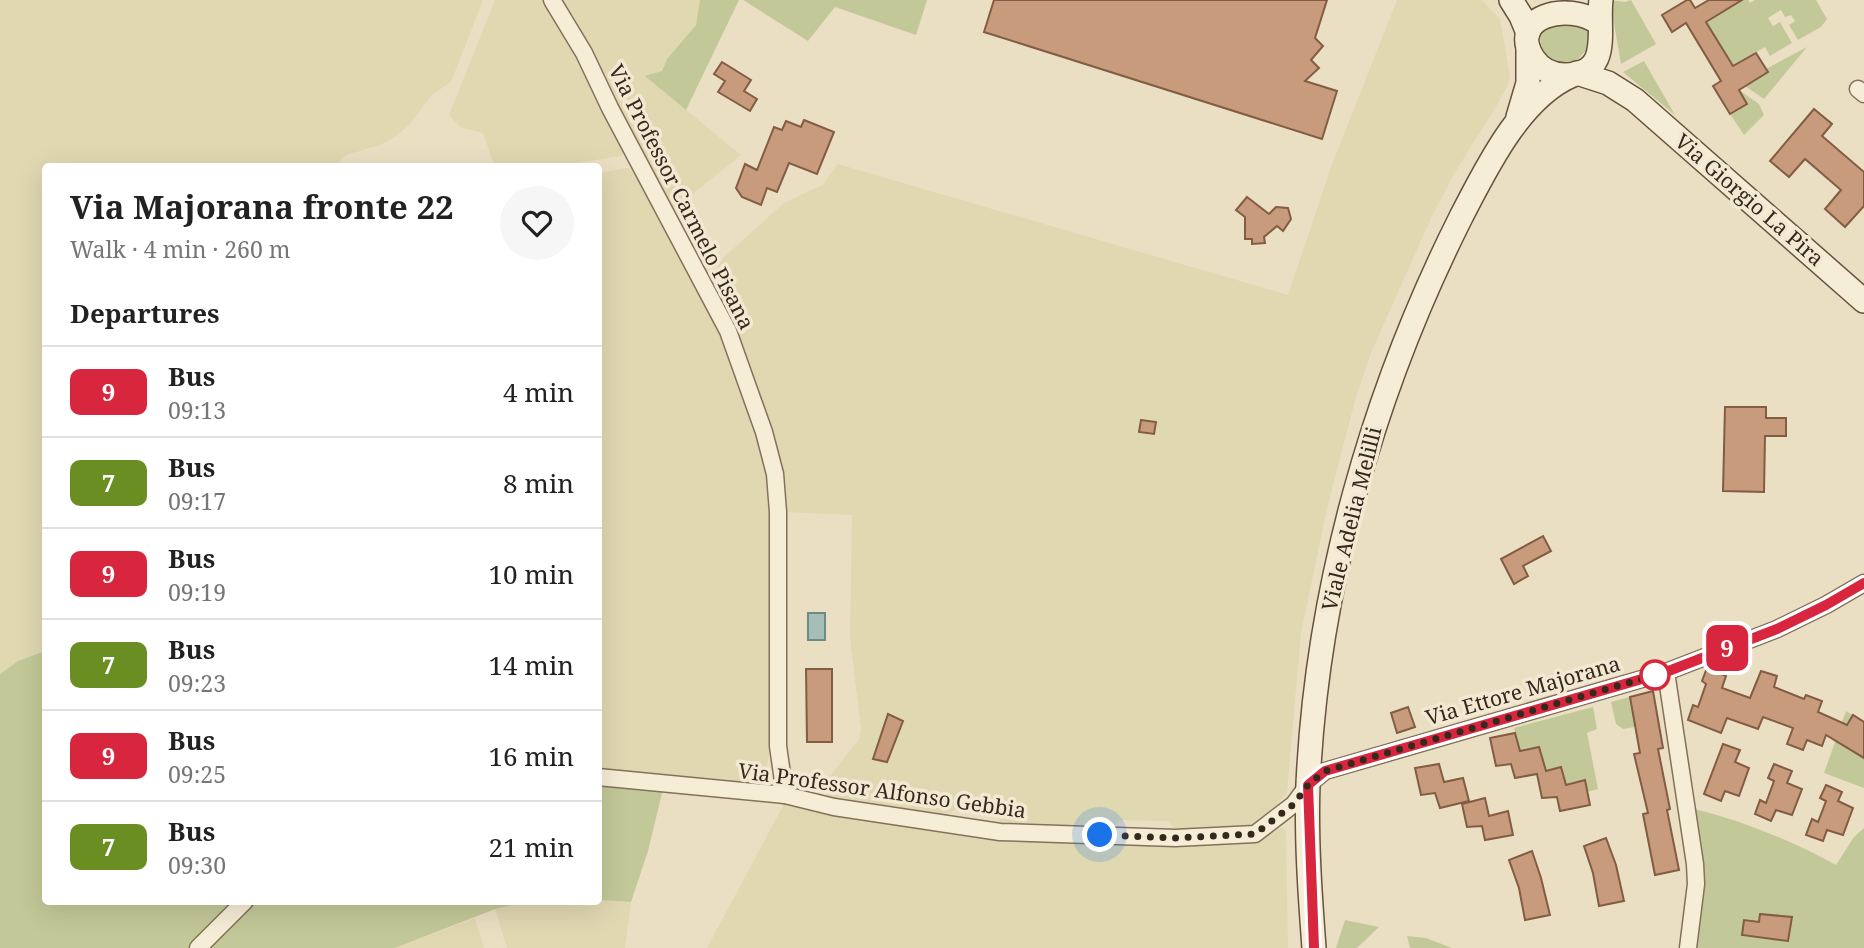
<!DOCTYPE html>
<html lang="en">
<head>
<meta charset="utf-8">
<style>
	body { margin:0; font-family:"Noto Serif",serif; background:#f6f6f6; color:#222; height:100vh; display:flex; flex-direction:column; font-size:26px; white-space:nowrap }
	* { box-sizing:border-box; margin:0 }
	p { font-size:23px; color:#767676 }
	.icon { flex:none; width:38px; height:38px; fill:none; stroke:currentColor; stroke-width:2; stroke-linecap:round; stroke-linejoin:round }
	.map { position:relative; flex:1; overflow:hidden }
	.drawer { position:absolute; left:42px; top:163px; width:560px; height:742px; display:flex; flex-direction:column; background:#fff; border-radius:7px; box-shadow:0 7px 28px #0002 }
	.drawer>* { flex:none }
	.badge { padding:0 14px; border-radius:10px; font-size:24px; line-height:46px }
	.you { position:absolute; width:35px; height:35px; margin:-18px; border:5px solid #fff; border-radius:50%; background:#1a73e8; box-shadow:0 0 0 10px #1a73e833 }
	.map>.badge { position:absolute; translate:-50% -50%; box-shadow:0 0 0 4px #fff }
	h2 { padding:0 28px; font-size:26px; line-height:63px }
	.round { display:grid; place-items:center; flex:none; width:74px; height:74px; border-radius:37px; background:#f6f6f6 }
	.headline { display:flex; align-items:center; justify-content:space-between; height:119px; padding:0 28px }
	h1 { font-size:33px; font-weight:700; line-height:52px }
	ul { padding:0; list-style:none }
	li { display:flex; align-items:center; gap:21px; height:91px; padding:0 28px; border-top:2px solid #e0e0e0 }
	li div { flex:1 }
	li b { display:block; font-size:26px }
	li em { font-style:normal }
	li .badge { min-width:77px; font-weight:700; text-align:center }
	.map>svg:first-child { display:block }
</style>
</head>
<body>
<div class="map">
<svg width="1864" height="948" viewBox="0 0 1864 948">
	<rect width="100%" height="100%" fill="#ebdfc3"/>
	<!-- farmland -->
	<g fill="#e0d8b1">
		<polygon points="0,0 483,0 451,82 433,94 408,126 393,138 380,145 346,155 342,158 338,166 46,166 45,651 18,661 0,674"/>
		<polygon points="495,0 544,0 578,53 624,152 621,156 559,166 510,166 506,163 494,165 483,133 460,127 449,115"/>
		<polygon points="559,0 700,0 696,25 667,59 662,71 646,77 741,155 674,209 616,107 596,59"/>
		<polygon points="1397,0 1482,0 1500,19 1510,77 1507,87 1494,110 1454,174 1432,216 1371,353 1356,397 1328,504 1301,633 1287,793 1260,823 1248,826 1176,831 1168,821 1120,820 1109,830 1003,826 998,818 955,810 941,818 833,799 820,789 859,739 861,729 850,638 852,515 783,512 715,296 715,271 723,258 784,203 822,185 838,164 1288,295 1331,167"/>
		<polygon points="626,168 637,170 719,325 765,455 772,497 772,741 763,785 599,769 598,173"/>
		<polygon points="784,804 976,837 1049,841 1178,844 1263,840 1281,827 1286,831 1288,948 707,948"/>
		<polygon points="599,900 631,902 625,948 507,948 495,909 530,901"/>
		<polygon points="475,918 484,948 395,948"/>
	</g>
	<!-- green -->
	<g fill="#c3c898">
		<polygon points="700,0 739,0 686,110 645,76 662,71 667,59 696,25"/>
		<polygon points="743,0 927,0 916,35 835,7 808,41"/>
		<polygon points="1610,0 1625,2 1631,0 1656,44 1621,64"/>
		<polygon points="1742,0 1748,0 1750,3 1755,0 1816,0 1827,19 1821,27 1798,40 1789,25 1795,21 1791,15 1785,17 1781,10 1768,18 1773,26 1780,22 1792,43 1770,56 1765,47 1733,66 1706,22"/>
		<path d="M1552 16 1589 30V47L1577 60C1554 68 1536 53 1541 29Z"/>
		<polygon points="1807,47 1764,99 1745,86 1766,69"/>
		<polygon points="1644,61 1675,115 1623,72"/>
		<polygon points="1739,90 1759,104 1764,115 1744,135 1730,114 1747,104"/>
		<polygon points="45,651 46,901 238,901 191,948 0,948 0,674 18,661"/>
		<polygon points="1630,697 1635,727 1623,729 1616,724 1611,702"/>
		<polygon points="1593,707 1597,729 1587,733 1598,789 1587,792 1585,780 1566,785 1561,767 1546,771 1539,747 1520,751 1514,728"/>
		<polygon points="1846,711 1864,722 1864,788 1824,773"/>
		<polygon points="598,783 663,789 648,851 631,902 599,900"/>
		<path d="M1695 809C1745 822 1791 840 1836 865L1854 837 1864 828V948H1695Z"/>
		<polygon points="254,901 530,901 495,909 395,948 208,948"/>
		<polygon points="1345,920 1379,927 1357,948 1336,948"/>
		<polygon points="1407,936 1426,938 1452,948 1410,948"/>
	</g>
	<!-- water -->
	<rect fill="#a5beb7" stroke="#6d8c84" stroke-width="2" x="808" y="613" width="17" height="27"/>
	<!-- building -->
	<g fill="#c79b7c" stroke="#825c43" stroke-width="2">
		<polygon points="994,0 1327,0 1315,38 1323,46 1311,60 1319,68 1305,81 1337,91 1322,139 984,32"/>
		<polygon points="1687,0 1690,0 1695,8 1709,0 1742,0 1706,22 1733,66 1756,53 1768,72 1739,90 1747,104 1730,114 1713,86 1721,81 1686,23 1672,32 1662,15"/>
		<polygon points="722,62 751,80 744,91 757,99 750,111 718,92 725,81 714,74"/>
		<polygon points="1814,109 1832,124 1822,136 1864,172 1864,206 1845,227 1825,209 1841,190 1805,159 1789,177 1770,161"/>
		<polygon points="804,120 834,132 817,174 789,163 777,192 767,188 761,205 742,197 736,188 745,164 757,170 774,127 782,130 786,121 801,127"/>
		<polygon points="1247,197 1269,214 1276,207 1288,208 1291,219 1283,231 1277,226 1264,237 1265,243 1252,244 1252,239 1245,239 1245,217 1236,210"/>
		<polygon points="1725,407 1766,407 1766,418 1786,418 1786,436 1765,436 1764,492 1723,491"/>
		<polygon points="1141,420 1156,422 1154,434 1139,432"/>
		<polygon points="1543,536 1551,551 1523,566 1528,576 1514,584 1501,559"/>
		<polygon points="1707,668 1726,676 1722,688 1750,698 1761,671 1777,676 1774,687 1804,699 1806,695 1822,701 1818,712 1847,725 1853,715 1864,722 1864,758 1826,735 1822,746 1807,740 1803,750 1787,744 1793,728 1763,717 1758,729 1727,718 1721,733 1688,720 1693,705 1698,707 1706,684 1702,681"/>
		<polygon points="806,669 832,669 832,742 807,742"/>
		<polygon points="1653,691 1663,748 1658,749 1670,809 1667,810 1679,870 1655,875 1643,814 1648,813 1634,754 1640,753 1630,697"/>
		<polygon points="1408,707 1415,727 1397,733 1391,713"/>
		<polygon points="888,714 903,721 887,762 873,759"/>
		<polygon points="1515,733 1520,751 1539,747 1546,771 1561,767 1566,785 1585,780 1590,805 1560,811 1557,797 1542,798 1537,774 1515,778 1511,764 1496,766 1490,738"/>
		<polygon points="1723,744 1740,750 1735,762 1749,768 1739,796 1725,791 1721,801 1704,794"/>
		<polygon points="1439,764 1444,782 1463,778 1469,801 1440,808 1435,793 1421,795 1415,768"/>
		<polygon points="1774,764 1792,771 1787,783 1802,789 1792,815 1776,810 1771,821 1755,814 1760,800 1766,803 1774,781 1768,778"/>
		<polygon points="1826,785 1842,792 1838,801 1853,808 1843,835 1827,830 1823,841 1806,835 1812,819 1818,822 1826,801 1820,798"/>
		<polygon points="1485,798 1489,816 1508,811 1513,835 1485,840 1482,826 1467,827 1462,804"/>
		<polygon points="1606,838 1616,865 1624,901 1599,906 1593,873 1584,846"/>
		<polygon points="1532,851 1541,878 1550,915 1525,920 1519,888 1509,860"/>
		<polygon points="1760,914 1792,917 1788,941 1742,935 1744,920 1759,922"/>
	</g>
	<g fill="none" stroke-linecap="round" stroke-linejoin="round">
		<defs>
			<g id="street">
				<polyline points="552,0 584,53 610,108 728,331 764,432 775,474 778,512 778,746 785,795"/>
				<polyline points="1858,89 1864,94"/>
				<polyline points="1666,672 1695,864 1696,884 1688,948"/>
				<polyline points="598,777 785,795 834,807 1000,832 1175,838 1255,834 1294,804 1308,785 1325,771 1666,672 1777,629 1826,605 1864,583"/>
				<polyline points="198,948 245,901"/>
			</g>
			<g id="secondary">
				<polyline points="1511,0 1521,16 1528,33"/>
				<path d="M1600 24C1568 0 1507 17 1533 58 1540 69 1552 75 1565 75 1613 75 1597 29 1601 0"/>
				<polyline points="1577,73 1608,83 1635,100 1864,301"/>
				<polyline points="1518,117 1528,83 1528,48"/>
				<path d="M1314 948C1310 894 1306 839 1308 784 1317 588 1373 392 1461 217 1486 169 1520 97 1573 75"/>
			</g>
		</defs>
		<!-- street casing -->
		<use href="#street" stroke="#84715b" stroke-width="19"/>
		<!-- secondary casing -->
		<use href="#secondary" stroke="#66523f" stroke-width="26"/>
		<!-- street -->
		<use href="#street" stroke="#f6edd6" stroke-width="16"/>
		<!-- secondary -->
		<use href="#secondary" stroke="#f6edd6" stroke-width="23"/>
	</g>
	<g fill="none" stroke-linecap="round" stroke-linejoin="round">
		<defs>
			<polyline id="line" points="1314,948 1308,785 1325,771 1666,672 1777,629 1826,605 1864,583"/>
		</defs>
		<!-- line casing -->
		<use href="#line" stroke="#fff" stroke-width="16"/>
		<!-- line -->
		<use href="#line" stroke="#d7263d" stroke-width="10"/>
		<!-- walk -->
		<polyline stroke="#35291e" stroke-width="7" stroke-dasharray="0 12.6" points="1100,835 1175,838 1255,834 1294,804 1308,785 1325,771 1655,675"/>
	</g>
	<!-- markers -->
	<circle fill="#fff" stroke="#d7263d" stroke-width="3.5" cx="1655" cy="675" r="14"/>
	<g text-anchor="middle" stroke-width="7" stroke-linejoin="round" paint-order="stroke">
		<!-- street labels -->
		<g font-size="21" fill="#35291e" stroke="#f3e9d3">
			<text transform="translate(681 197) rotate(63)" y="7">Via Professor Carmelo Pisana</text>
			<text transform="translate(1749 200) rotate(41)" y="7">Via Giorgio La Pira</text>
			<text transform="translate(1352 519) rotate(-76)" y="7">Viale Adelia Melilli</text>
			<text transform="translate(1523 691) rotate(-16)" y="7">Via Ettore Majorana</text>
			<text transform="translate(882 791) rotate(8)" y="7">Via Professor Alfonso Gebbia</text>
		</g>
	</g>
</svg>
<div class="you" style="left:1100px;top:835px"></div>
<b class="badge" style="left:1727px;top:648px;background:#d7263d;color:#fff">9</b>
<section class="drawer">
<div class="headline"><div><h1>Via Majorana fronte 22</h1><p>Walk · 4 min · 260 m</p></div><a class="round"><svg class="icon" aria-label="heart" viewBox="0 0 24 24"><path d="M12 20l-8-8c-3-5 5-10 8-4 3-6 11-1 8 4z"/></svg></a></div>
<h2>Departures</h2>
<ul>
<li><span class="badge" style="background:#d7263d;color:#fff">9</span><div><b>Bus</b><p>09:13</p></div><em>4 min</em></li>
<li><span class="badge" style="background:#6b8e23;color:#fff">7</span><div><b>Bus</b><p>09:17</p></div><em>8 min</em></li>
<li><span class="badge" style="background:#d7263d;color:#fff">9</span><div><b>Bus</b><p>09:19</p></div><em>10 min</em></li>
<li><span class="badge" style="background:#6b8e23;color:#fff">7</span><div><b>Bus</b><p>09:23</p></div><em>14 min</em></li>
<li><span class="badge" style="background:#d7263d;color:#fff">9</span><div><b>Bus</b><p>09:25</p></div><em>16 min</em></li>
<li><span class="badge" style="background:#6b8e23;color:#fff">7</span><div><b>Bus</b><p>09:30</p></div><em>21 min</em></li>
</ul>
</section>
</div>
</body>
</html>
